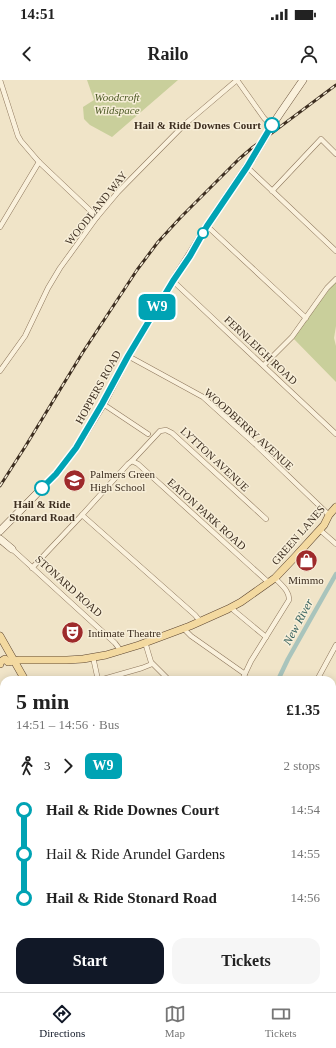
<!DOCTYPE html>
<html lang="en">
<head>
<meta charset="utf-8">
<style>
	body { margin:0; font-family:Georgia,serif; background:#f6f6f6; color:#222; height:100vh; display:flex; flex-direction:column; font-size:15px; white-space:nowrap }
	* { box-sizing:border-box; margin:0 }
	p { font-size:13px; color:#767676 }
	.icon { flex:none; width:22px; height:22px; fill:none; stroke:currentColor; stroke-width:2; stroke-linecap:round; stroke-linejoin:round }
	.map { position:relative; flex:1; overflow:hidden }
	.panel { position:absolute; left:0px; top:596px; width:336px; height:316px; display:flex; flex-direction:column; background:#fff; border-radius:12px 12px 0 0; box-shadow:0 2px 10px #0003 }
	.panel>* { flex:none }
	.badge { padding:0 8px; border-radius:6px; font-size:14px; line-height:26px }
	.map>.badge { position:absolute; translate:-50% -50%; box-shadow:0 0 0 2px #fff }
	.legs { display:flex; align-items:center; gap:6px; height:44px; padding:0 16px; font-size:13px }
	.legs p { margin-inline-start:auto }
	.overview { display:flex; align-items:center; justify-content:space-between; height:68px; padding:0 16px }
	h1 { font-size:22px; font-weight:700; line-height:30px }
	.cta { display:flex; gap:8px; margin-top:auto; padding:8px 16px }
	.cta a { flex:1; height:46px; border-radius:12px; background:#111827; color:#fff; font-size:16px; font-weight:700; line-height:46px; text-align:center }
	.cta a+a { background:#f6f6f6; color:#222 }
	ul { padding:0 16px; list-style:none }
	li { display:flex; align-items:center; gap:14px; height:44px; font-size:15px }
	li i { display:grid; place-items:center; width:6px; height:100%; margin:0 5px; background:currentColor }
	li i::after { content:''; width:10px; height:10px; margin:-5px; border:3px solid; border-radius:50%; background:#fff }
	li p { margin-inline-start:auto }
	li:first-child i { background:linear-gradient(#0000 50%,currentColor 0) }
	li:last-child i { background:linear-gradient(currentColor 50%,#0000 0) }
	.status { display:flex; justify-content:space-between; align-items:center; height:28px; padding:0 20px; background:#fff; direction:ltr }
	.status svg { height:11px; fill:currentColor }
	header { display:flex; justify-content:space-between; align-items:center; height:52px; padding:0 16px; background:#fff; font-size:18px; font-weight:700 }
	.tab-bar { display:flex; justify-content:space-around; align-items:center; height:56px; border-top:1px solid #e0e0e0; background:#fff; font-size:11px; color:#767676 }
	.tab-bar a { display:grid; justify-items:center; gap:2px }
	.tab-bar .active { color:#111827 }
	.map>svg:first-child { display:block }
</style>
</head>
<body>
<div class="status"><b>14:51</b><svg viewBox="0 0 49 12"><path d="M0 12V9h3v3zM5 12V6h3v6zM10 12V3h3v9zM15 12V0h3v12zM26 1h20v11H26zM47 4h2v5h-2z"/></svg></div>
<header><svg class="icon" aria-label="back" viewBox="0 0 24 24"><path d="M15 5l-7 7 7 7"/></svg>Railo<svg class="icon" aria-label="person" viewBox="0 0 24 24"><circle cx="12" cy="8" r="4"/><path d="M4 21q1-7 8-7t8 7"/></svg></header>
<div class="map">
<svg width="336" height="912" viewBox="0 0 336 912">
	<rect width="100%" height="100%" fill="#f0e4c8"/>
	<!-- green -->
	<g fill="#c9cf9b">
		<polygon points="87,0 178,0 112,57 90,45 84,39 83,27 94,20"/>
		<polygon points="336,201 336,246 334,258 336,266 336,302 292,257"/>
		<polygon points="336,619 336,724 332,722 332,626"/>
		<polygon points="186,908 231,908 227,912 182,912"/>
	</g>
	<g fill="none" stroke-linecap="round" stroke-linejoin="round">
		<!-- canal -->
		<g stroke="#a9c4bc" stroke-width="4.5">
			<polyline points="278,600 288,579 336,494"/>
			<polyline points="69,908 70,912"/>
		</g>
		<defs>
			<g id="street">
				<polyline points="0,0 18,56 21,61 39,82 97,137"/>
				<polyline points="237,0 264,38 267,41 273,44"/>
				<polyline points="247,87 336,171"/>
				<polyline points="272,111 321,59 336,74"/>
				<polyline points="207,146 306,238"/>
				<polyline points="0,147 39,82"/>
				<polyline points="173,201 336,354"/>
				<polyline points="128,276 203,317 255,364 329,435"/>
				<polyline points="264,285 292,257 327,208 336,199"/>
				<polyline points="0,291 25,256 48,208 60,188 97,137 118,112 184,45 237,0"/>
				<polyline points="103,324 148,354"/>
				<polyline points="132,381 138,384 268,502"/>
				<polyline points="82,435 195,535 200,541"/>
				<polyline points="320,450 336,464"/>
				<polyline points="12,469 115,563 121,571"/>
				<polyline points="32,488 82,435 128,384 132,381 160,351 166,350 172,353 266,439"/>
				<polyline points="231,528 266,557"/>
				<polyline points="185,547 186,551 191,556 245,594"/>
				<polyline points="145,562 151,582 169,600"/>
				<polyline points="93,577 98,600"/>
				<polyline points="90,600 97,598"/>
				<polyline points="100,600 142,588 152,584"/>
				<path d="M242 600 251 581 289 520C290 511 280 504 275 498"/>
				<polyline points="317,600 336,565"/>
				<polyline points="0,687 4,691"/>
				<polyline points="332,756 336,758"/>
				<polyline points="0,769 4,773"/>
				<polyline points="0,804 4,799"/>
				<polyline points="332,815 336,815"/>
				<polyline points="0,846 4,849"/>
				<polyline points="0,875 4,861"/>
				<polyline points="266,908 269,912"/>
				<polyline points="121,910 122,908"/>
				<polyline points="35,912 36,908"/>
				<polyline points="147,912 150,908"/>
				<polyline points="181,912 184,908"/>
				<polyline points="278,912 285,908"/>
			</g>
			<g id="secondary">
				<polyline points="271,47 281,32 303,0"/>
				<polyline points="0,451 56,394 76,368 103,324 128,276 173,201 189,176 207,146 252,79"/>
				<polyline points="0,459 12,469"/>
			</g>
			<g id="primary">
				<polyline points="0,556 25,600"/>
				<polyline points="0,584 0,582 5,579 8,582 19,580 67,580 83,579 106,575 139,565 190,546 228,529 241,522 275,498 294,478 324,445 329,435 336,427"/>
				<polyline points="302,908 305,912"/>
			</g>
		</defs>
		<!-- street casing -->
		<use href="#street" stroke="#8d765c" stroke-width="5.5"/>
		<!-- secondary casing -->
		<use href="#secondary" stroke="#6f573f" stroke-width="8"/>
		<!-- primary casing -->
		<use href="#primary" stroke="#5b4430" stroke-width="8"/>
		<!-- street -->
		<use href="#street" stroke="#faf1dc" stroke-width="4.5"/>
		<!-- secondary -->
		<use href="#secondary" stroke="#faf1dc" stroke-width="7"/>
		<!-- primary -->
		<use href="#primary" stroke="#f3d9a0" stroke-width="7"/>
		<defs>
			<polyline id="rail" points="0,406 25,367 83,272 137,190 158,162 181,137 239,79 253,67 336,5"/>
		</defs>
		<!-- rail casing -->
		<use href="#rail" stroke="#3d2e20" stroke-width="3"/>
		<!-- rail -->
		<use href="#rail" stroke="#f7eed8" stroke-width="1.5" stroke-dasharray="4.5" stroke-linecap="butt"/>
		<defs>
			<polyline id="secondary-bridge" points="252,79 271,47"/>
		</defs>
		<!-- secondary-bridge casing -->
		<use href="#secondary-bridge" stroke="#6f573f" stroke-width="8" stroke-linecap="butt"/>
		<!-- secondary-bridge -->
		<use href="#secondary-bridge" stroke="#faf1dc" stroke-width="7"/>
	</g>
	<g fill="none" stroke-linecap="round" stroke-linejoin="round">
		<defs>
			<polyline id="line-1" points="42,408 56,394 76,368 102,324 128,276 173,201 190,176 207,146 247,87 272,45"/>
		</defs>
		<!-- line-1 casing -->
		<use href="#line-1" stroke="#fff" stroke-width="9"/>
		<!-- line-1 -->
		<use href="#line-1" stroke="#00a3b4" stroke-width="6"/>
	</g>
	<!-- icons -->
	<defs>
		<symbol id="school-disc" viewBox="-11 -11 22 22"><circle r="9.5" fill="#9e2a2b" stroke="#f7eed8"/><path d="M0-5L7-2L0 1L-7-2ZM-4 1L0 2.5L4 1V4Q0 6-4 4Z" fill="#fff"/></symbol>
		<symbol id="shop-disc" viewBox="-11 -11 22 22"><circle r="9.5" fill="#9e2a2b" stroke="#f7eed8"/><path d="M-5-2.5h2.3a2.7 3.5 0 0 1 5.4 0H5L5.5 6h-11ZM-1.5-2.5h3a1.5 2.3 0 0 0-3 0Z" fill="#fff"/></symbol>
		<symbol id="theatre-disc" viewBox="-11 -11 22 22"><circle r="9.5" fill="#9e2a2b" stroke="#f7eed8"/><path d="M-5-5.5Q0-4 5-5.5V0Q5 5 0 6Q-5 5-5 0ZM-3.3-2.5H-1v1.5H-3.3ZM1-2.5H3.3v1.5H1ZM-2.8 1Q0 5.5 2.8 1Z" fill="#fff"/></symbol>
	</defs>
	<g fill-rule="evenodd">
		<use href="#school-disc" x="62" y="388" width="25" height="25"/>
		<use href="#shop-disc" x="294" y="468" width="25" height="25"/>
		<use href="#theatre-disc" x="60" y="540" width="25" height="25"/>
	</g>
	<!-- markers -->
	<g fill="#fff" stroke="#00a3b4" stroke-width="2">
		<circle cx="272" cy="45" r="7"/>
		<circle cx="203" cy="153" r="5"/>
		<circle cx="42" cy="408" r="7"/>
	</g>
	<g text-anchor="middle" stroke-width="3" stroke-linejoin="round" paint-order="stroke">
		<!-- park labels -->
		<g font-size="11" font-style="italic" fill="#4d5a26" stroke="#f7eed8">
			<text x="117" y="21">Woodcroft<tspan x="117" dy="13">Wildspace</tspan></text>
		</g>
		<!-- stop labels -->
		<g font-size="11" font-weight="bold" fill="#3d2e20" stroke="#f7eed8" text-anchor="end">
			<text x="261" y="49">Hail &amp; Ride Downes Court</text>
			<text x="42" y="428" text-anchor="middle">Hail &amp; Ride<tspan x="42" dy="13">Stonard Road</tspan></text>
		</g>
		<!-- street labels -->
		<g font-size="11" fill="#3d2e20" stroke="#f7eed8">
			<text transform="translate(96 128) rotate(-51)" y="4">WOODLAND WAY</text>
			<text transform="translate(261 270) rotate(43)" y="4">FERNLEIGH ROAD</text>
			<text transform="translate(98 307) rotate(-61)" y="4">HOPPERS ROAD</text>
			<text transform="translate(249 349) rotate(42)" y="4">WOODBERRY AVENUE</text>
			<text transform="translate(215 379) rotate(43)" y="4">LYTTON AVENUE</text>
			<text transform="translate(207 434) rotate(42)" y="4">EATON PARK ROAD</text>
			<text transform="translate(298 455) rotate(-49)" y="4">GREEN LANES</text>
			<text transform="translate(69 506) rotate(42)" y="4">STONARD ROAD</text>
		</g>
		<!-- poi labels -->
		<g font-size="11" fill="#3d2e20" stroke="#f7eed8" text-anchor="start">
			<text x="90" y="398">Palmers Green<tspan x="90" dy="13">High School</tspan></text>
			<text x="306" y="504" text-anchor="middle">Mimmo</text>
			<text x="88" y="557">Intimate Theatre</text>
		</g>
		<!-- water labels -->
		<g font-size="12" font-style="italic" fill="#2f5d5a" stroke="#f7eed8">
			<text transform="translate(298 542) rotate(-62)" y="4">New River</text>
		</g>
	</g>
</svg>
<b class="badge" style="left:157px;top:227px;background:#00a3b4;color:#fff">W9</b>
<section class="panel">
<div class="overview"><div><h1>5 min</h1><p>14:51 – 14:56 · Bus</p></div><b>£1.35</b></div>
<div class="legs"><svg class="icon" aria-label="walk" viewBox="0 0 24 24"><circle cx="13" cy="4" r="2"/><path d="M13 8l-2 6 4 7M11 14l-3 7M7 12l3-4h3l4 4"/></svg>3<svg class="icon" aria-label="forward" viewBox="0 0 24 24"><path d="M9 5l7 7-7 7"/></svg><b class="badge" style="background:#00a3b4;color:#fff">W9</b><p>2 stops</p></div>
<ul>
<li><i style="color:#00a3b4"></i><b>Hail &amp; Ride Downes Court</b><p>14:54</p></li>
<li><i style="color:#00a3b4"></i><span>Hail &amp; Ride Arundel Gardens</span><p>14:55</p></li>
<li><i style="color:#00a3b4"></i><b>Hail &amp; Ride Stonard Road</b><p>14:56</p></li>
</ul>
<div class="cta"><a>Start</a><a>Tickets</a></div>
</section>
</div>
<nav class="tab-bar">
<a class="active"><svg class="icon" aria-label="directions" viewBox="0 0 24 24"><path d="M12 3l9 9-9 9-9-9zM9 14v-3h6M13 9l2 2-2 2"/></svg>Directions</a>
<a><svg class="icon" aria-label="map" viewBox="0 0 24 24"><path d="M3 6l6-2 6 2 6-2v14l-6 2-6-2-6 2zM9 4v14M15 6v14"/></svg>Map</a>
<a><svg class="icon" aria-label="tickets" viewBox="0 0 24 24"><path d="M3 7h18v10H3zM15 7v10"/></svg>Tickets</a>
</nav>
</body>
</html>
